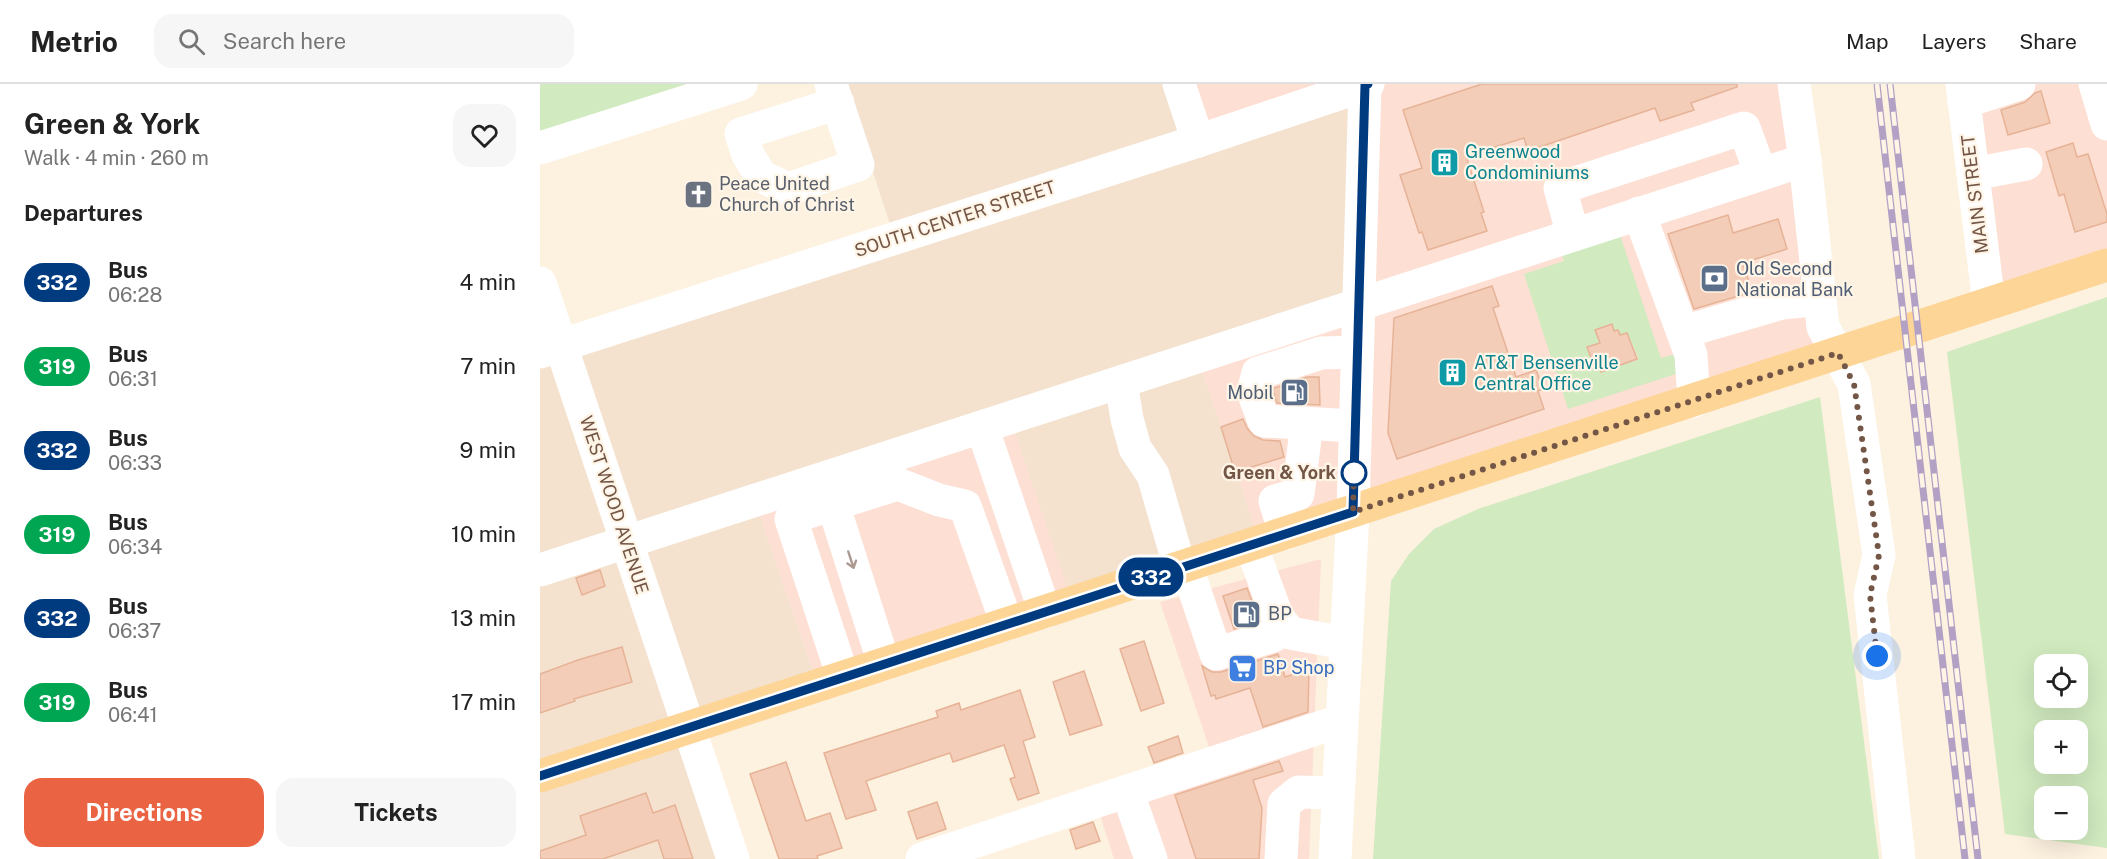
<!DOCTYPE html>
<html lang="en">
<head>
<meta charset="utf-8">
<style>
	body { margin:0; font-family:"Public Sans",sans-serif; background:#f6f6f6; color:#222; height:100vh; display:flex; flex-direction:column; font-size:22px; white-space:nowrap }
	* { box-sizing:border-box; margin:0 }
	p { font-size:20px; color:#767676 }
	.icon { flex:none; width:33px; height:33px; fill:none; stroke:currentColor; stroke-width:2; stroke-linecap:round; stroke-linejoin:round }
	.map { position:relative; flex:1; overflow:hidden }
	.panel { display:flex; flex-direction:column; background:#fff; width:540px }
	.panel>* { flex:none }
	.badge { padding:0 12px; border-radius:20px; font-size:21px; line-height:39px }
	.controls { position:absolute; left:1494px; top:570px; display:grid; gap:12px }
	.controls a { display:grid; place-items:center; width:54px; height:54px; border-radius:12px; background:#fff; box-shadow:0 6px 24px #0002; font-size:30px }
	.you { position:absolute; width:30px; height:30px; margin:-15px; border:4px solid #fff; border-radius:50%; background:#1a73e8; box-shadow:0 0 0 9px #1a73e833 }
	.map>.badge { position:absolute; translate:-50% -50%; box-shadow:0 0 0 3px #fff }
	h2 { padding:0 24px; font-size:22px; line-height:54px }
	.round { display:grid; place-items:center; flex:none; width:63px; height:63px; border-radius:18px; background:#f6f6f6 }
	.summary { display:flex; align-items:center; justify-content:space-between; height:102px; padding:0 24px }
	h1 { font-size:28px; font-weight:700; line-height:45px }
	.action { display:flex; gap:12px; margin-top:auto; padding:12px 24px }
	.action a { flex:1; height:69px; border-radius:18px; background:#ea6342; color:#fff; font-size:24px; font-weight:700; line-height:69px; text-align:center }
	.action a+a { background:#f6f6f6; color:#222 }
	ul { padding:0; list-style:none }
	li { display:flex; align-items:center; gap:18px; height:84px; padding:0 24px }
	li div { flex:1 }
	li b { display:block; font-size:22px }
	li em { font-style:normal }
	li .badge { min-width:66px; font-weight:700; text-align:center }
	header { display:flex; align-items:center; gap:36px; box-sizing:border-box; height:84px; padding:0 30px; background:#fff; border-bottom:2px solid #e0e0e0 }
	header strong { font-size:28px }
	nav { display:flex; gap:33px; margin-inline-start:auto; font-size:21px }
	.search { width:420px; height:54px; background:#f6f6f6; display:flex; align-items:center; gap:15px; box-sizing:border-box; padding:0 21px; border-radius:18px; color:#767676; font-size:22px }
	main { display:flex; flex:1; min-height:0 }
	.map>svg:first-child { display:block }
</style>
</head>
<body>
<header>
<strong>Metrio</strong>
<div class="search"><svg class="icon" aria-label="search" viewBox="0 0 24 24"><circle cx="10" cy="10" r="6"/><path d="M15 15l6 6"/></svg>Search here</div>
<nav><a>Map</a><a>Layers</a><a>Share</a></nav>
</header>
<main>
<section class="panel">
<div class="summary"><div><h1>Green &amp; York</h1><p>Walk · 4 min · 260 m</p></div><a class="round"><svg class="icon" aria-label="heart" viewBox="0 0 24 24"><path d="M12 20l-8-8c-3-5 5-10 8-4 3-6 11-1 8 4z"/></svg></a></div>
<h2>Departures</h2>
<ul>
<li><span class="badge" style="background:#003b80;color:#fff">332</span><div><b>Bus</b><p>06:28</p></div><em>4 min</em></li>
<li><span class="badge" style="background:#00a651;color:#fff">319</span><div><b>Bus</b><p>06:31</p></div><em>7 min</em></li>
<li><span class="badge" style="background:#003b80;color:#fff">332</span><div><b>Bus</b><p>06:33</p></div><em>9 min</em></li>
<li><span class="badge" style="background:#00a651;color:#fff">319</span><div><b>Bus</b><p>06:34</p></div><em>10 min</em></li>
<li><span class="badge" style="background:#003b80;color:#fff">332</span><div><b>Bus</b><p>06:37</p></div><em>13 min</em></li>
<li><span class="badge" style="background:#00a651;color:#fff">319</span><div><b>Bus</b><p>06:41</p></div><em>17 min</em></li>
</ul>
<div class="action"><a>Directions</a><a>Tickets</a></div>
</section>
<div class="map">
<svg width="1567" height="775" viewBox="0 0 1567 775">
	<rect width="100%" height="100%" fill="#fdf1e0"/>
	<!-- residential -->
	<g fill="#f4e2cf">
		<polygon points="304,0 642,0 660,53 353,149"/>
		<polygon points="821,7 815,224 659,277 718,453 531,514 216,421 277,598 151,638 25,263"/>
		<polygon points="0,218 141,640 0,686"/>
		<polygon points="146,648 189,775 0,775 0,695"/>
	</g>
	<!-- commercial -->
	<g fill="#fddfd4">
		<polygon points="642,0 816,0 660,53"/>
		<polygon points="847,0 1252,0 1279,269 818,419 831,5"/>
		<polygon points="1428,0 1567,0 1567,177 1453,215"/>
		<polygon points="815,224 808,424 718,453 659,277"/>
		<polygon points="471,337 531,514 277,598 216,421"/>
		<polygon points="781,475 769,775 574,775 555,715 673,675 620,518"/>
	</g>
	<!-- green -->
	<g fill="#d1eabf" fill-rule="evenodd">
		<polygon points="0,0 193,0 0,61"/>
		<path d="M1077 142 1121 274 1136 270 1142 288 1028 325 984 190 1024 177 1019 161ZM1071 240 1074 247 1078 246 1080 251 1087 249 1098 273 1096 277 1089 278 1062 288 1059 282 1054 283 1047 264 1060 259 1055 246Z"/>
		<path d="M1567 213V764L1465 750 1407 268ZM1538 580V614H1504V580ZM1538 646V680H1504V646ZM1538 712V746H1504V712Z"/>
		<polygon points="1280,313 1339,775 833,775 851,497 869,470 894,445 938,425"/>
	</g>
	<!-- building -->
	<g fill="#f3cdb7" stroke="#e6b397" stroke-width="1.5">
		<polygon points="942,0 1197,0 1197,3 1151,19 1154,26 1120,37 1115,24 988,67 984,54 926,72 944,128 941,129 947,147 888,166 882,148 879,149 860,91 882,84 863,26"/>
		<polygon points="1501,7 1510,39 1468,51 1461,26 1485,18 1495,9"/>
		<polygon points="1533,59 1537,73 1548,70 1567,130 1567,138 1535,148 1524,110 1519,112 1506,68"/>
		<polygon points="1188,131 1193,149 1238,135 1247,165 1203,179 1212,208 1154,225 1128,150"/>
		<polygon points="952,202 959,222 953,224 976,293 996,286 1003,305 998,307 1004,325 857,375 848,349 854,234"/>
		<polygon points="1072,240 1074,247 1078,246 1080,251 1087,249 1097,275 1061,288 1059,282 1055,284 1047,263 1060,259 1055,246"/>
		<polygon points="767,293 779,293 780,321 737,319 733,307 734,304"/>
		<polygon points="703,335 707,344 714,352 723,356 740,357 744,373 695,388 681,343"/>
		<polygon points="60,486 65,502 42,511 36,494"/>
		<polygon points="707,504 719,537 694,545 683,512"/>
		<polygon points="604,557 624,619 601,627 580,565"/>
		<polygon points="82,563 92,598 34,615 35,617 0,629 0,590 38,576"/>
		<polygon points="738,570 745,593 769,585 768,628 723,643 710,604 676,615 675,611 671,612 662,582 672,588 681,588"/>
		<polygon points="544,587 562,641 530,651 513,598"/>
		<polygon points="480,606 495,653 483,657 499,709 478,716 470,695 475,693 464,661 413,678 410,669 326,697 336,726 306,735 284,669 398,633 396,627 419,619 421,626"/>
		<polygon points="638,652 643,669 614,679 608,663"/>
		<polygon points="739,677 743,687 713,696 722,724 719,775 656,775 635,711"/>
		<polygon points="246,678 266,737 290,729 302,764 277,772 278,775 239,775 210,690"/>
		<polygon points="106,709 113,729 135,721 153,775 124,775 118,756 63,775 0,775 0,767 46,751 40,732"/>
		<polygon points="397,718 406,745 377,755 368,728"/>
		<polygon points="553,738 560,757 536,765 530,746"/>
	</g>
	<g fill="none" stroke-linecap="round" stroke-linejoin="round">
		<!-- minor -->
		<g stroke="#fff" stroke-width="33">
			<polyline points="291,0 318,81 248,105 221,92 208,71 201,50 298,19"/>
			<polyline points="639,0 658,57"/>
			<polyline points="1254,0 1265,76 1283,243 1314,300 1339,471 1330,511 1359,775"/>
			<polyline points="1422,0 1449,220"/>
			<polyline points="1555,0 1567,40"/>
			<polyline points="1424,18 1479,0"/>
			<polyline points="0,64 201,0"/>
			<polyline points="1433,90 1486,80"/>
			<polyline points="1099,129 1151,271 1154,317"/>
			<polyline points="1033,151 1020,104 1204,44 1221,90"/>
			<polyline points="0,199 193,775"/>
			<polyline points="1143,248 1242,219 1280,215"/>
			<polyline points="0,268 658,57 828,0"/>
			<polyline points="581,298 587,335 595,364 613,391 640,484"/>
			<polyline points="815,342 724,337 713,308 718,289 781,269 817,268"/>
			<polyline points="442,343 505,528"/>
			<polyline points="293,420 344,580"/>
			<polyline points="745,450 735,417 758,410 767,339"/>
			<polyline points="711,461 737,532 750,549 805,559"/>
			<polyline points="646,481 676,570 733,552 746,544"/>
			<polyline points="0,486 1265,76"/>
			<polyline points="303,593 251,435 259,431 358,400 399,416 425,422 467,540"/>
			<polyline points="587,707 611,775"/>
			<polyline points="382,775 800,637"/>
			<polyline points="741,775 744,720 759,708 798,709"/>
			<polyline points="795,775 813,428 825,0"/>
		</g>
		<!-- major -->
		<polyline stroke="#fdd597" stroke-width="33" points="0,692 1567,181"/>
		<defs>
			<g id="rail">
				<polyline points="1337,0 1425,775"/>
				<polyline points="1350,0 1438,775"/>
			</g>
		</defs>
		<!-- rail casing -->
		<use href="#rail" stroke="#b3a0c5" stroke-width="7"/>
		<!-- rail -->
		<use href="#rail" stroke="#fff5e7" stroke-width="4.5" stroke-dasharray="14" stroke-linecap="butt"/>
	</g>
	<!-- one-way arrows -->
	<defs><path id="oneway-shaft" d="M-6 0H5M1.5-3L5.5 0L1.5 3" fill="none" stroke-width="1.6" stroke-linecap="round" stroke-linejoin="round" transform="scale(1.5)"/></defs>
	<use stroke="#ac9a91" href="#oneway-shaft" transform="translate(311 476) rotate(72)"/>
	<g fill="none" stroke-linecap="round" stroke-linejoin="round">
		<defs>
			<polyline id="line" points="0,692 813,428 825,1 828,0"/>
		</defs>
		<!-- line casing -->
		<use href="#line" stroke="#fff" stroke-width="14"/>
		<!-- line -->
		<use href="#line" stroke="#003b80" stroke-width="9"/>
		<!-- walk -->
		<polyline stroke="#745647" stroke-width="6" stroke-dasharray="0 10.8" points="814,389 814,385 813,428 1298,269 1314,300 1339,471 1330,511 1337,572"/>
	</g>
	<!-- icons -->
	<defs>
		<symbol id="building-square" viewBox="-11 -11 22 22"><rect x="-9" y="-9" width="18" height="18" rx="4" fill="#0f9aa8" stroke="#fff5e7"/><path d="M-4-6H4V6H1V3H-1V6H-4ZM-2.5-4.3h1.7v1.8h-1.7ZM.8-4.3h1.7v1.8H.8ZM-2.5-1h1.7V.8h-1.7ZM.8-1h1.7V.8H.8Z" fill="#fff"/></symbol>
		<symbol id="church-square" viewBox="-11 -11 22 22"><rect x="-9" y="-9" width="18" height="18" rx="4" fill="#6b7280" stroke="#fff5e7"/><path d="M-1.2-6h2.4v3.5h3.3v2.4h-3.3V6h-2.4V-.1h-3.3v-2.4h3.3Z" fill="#fff"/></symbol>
		<symbol id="bank-square" viewBox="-11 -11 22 22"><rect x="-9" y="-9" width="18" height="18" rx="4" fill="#5c6f8a" stroke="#fff5e7"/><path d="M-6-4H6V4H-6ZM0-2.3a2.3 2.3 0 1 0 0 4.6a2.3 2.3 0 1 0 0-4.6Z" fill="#fff"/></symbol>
		<symbol id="fuel-square" viewBox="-11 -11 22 22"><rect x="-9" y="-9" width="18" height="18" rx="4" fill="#5c6f8a" stroke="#fff5e7"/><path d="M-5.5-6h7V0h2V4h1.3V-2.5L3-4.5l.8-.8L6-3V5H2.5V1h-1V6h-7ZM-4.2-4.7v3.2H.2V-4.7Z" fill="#fff"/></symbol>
		<symbol id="supermarket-square" viewBox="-11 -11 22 22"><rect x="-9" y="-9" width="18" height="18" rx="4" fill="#3f7fe0" stroke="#fff5e7"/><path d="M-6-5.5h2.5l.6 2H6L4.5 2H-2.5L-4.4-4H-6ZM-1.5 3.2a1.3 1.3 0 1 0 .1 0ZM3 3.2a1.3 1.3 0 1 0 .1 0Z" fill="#fff"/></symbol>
	</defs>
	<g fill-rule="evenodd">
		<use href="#building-square" x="888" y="62" width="33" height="33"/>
		<use href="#church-square" x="142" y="94" width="33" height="33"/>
		<use href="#bank-square" x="1158" y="178" width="33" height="33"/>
		<use href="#building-square" x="896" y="272" width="33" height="33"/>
		<use href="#fuel-square" x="738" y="292" width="33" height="33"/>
		<use href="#fuel-square" x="690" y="514" width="33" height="33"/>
		<use href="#supermarket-square" x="686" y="568" width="33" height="33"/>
	</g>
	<!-- markers -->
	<circle fill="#fff" stroke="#003b80" stroke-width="3" cx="814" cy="389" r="12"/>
	<g text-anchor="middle" stroke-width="4.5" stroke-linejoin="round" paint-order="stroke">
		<!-- culture labels -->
		<g font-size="18" fill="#0d838f" stroke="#fff5e7" text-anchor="start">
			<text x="925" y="74">Greenwood<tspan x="925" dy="21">Condominiums</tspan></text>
			<text x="934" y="285">AT&amp;T Bensenville<tspan x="934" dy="21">Central Office</tspan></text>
		</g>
		<!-- worship labels -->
		<g font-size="18" fill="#5b616d" stroke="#fff5e7" text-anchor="start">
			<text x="179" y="106">Peace United<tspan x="179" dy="21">Church of Christ</tspan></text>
		</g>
		<!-- street labels -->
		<g font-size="18" fill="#745647" stroke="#fff5e7">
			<text transform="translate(1435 110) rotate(-97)" y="6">MAIN STREET</text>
			<text transform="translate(415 135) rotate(-18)" y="6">SOUTH CENTER STREET</text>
			<text transform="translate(74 421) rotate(72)" y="6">WEST WOOD AVENUE</text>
		</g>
		<!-- service labels -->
		<g font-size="18" fill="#4e5e75" stroke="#fff5e7" text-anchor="start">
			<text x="1196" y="191">Old Second<tspan x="1196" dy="21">National Bank</tspan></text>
			<text x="734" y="315" text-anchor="end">Mobil</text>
			<text x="728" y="536">BP</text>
		</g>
		<!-- stop labels -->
		<g font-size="18" font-weight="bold" fill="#745647" stroke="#fff5e7" text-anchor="end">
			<text x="796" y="395">Green &amp; York</text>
		</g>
		<!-- shop labels -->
		<g font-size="18" fill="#366cbe" stroke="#fff5e7" text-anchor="start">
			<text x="723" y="590">BP Shop</text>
		</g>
	</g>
</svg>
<div class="controls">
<a><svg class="icon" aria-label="locate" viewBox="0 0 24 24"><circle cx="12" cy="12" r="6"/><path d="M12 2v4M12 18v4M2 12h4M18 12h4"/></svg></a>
<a>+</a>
<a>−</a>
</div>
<div class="you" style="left:1337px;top:572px"></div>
<b class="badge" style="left:611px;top:493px;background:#003b80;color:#fff">332</b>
</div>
</main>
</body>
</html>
